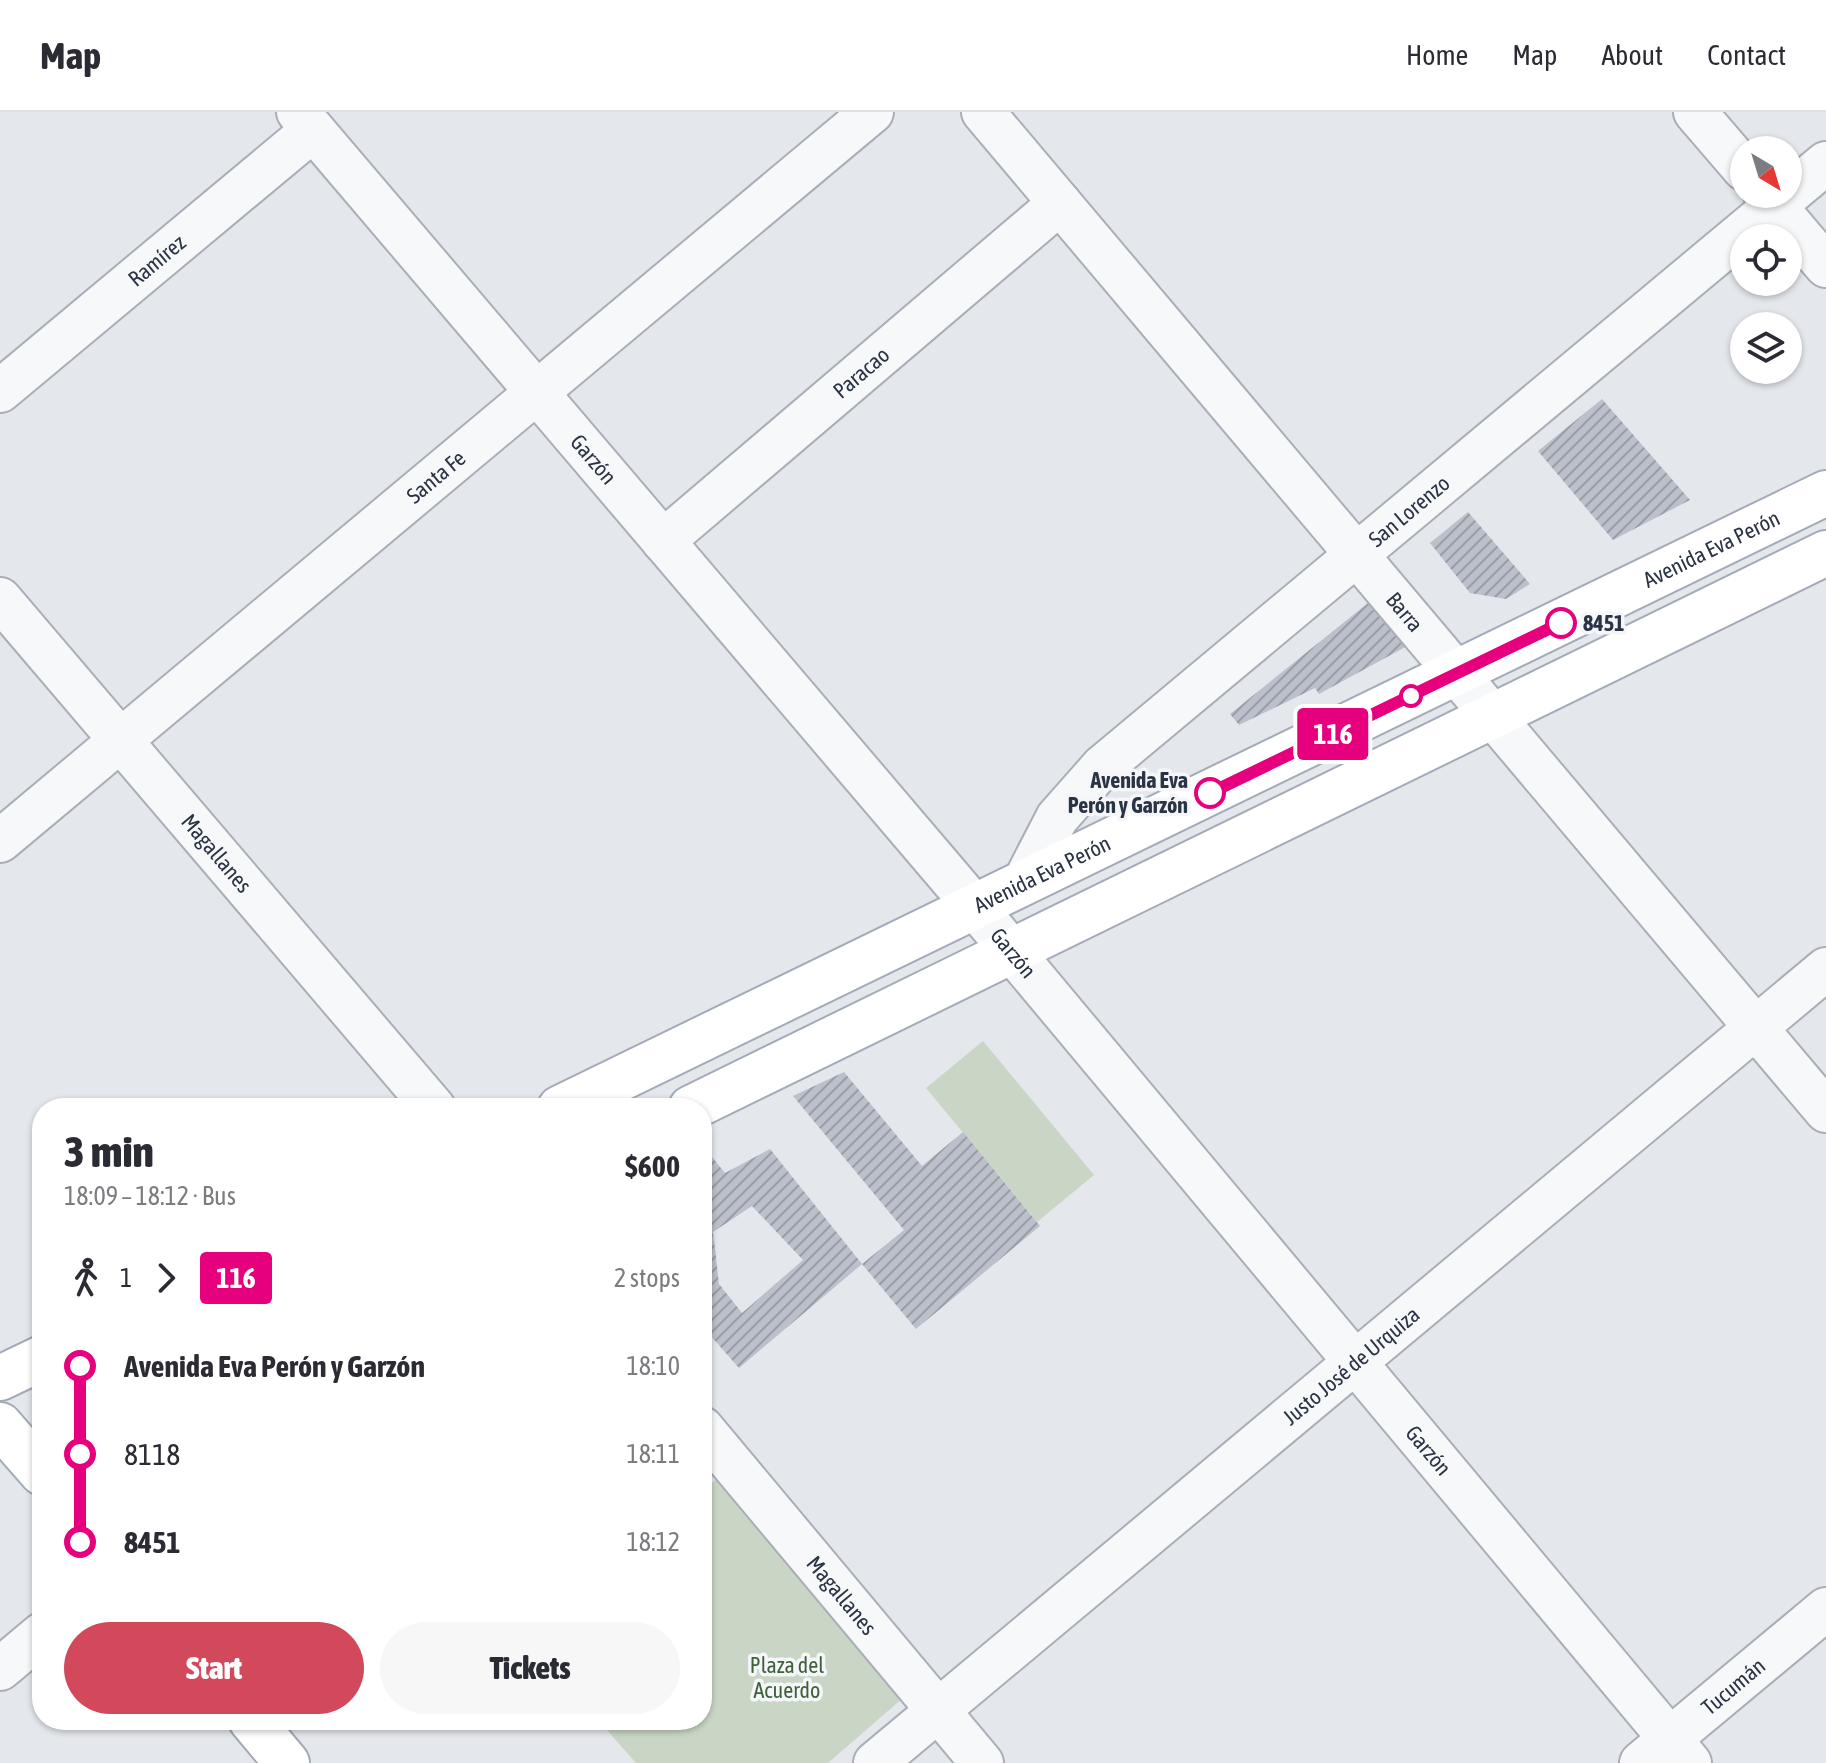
<!DOCTYPE html>
<html lang="en">
<head>
<meta charset="utf-8">
<style>
	body { margin:0; font-family:"Asap Condensed",sans-serif; background:#f7f7f7; color:#2b2b33; height:100vh; display:flex; flex-direction:column; font-size:30px; white-space:nowrap }
	* { box-sizing:border-box; margin:0 }
	p { font-size:26px; color:#7c7c81 }
	.icon { flex:none; width:44px; height:44px; fill:none; stroke:currentColor; stroke-width:2; stroke-linecap:round; stroke-linejoin:round }
	.map { position:relative; flex:1; overflow:hidden }
	.side { position:absolute; left:32px; top:986px; width:680px; height:632px; display:flex; flex-direction:column; background:#fff; border-radius:32px; box-shadow:0 2px 6px #0004 }
	.side>* { flex:none }
	.badge { padding:0 16px; border-radius:6px; font-size:28px; line-height:52px }
	.needle { width:52px; rotate:142deg }
	.buttons { position:absolute; left:1730px; top:24px; display:grid; gap:16px }
	.buttons a { display:grid; place-items:center; width:72px; height:72px; border-radius:50%; background:#fff; box-shadow:0 2px 6px #0004; font-size:40px }
	.map>.badge { position:absolute; translate:-50% -50%; box-shadow:0 0 0 4px #fff }
	.legs { display:flex; align-items:center; gap:12px; height:88px; padding:0 32px; font-size:26px }
	.legs p { margin-inline-start:auto }
	.summary { display:flex; align-items:center; justify-content:space-between; height:136px; padding:0 32px }
	h1 { font-size:44px; font-weight:800; line-height:60px }
	.cta { display:flex; gap:16px; margin-top:auto; padding:16px 32px }
	.cta a { flex:1; height:92px; border-radius:48px; background:#d1495b; color:#fff; font-size:32px; font-weight:800; line-height:92px; text-align:center }
	.cta a+a { background:#f7f7f7; color:#2b2b33 }
	ul { padding:0 32px; list-style:none }
	li { display:flex; align-items:center; gap:28px; height:88px; font-size:30px }
	li i { display:grid; place-items:center; width:12px; height:100%; margin:0 10px; background:currentColor }
	li i::after { content:''; width:20px; height:20px; margin:-10px; border:6px solid; border-radius:50%; background:#fff }
	li p { margin-inline-start:auto }
	li:first-child i { background:linear-gradient(#0000 50%,currentColor 0) }
	li:last-child i { background:linear-gradient(currentColor 50%,#0000 0) }
	header { display:flex; align-items:center; gap:48px; box-sizing:border-box; height:112px; padding:0 40px; background:#fff; border-bottom:2px solid #e1e1e2 }
	header strong { font-size:38px }
	nav { display:flex; gap:44px; margin-inline-start:auto; font-size:28px }
	.map>svg:first-child { display:block }
</style>
</head>
<body>
<header>
<strong>Map</strong>
<nav><a>Home</a><a>Map</a><a>About</a><a>Contact</a></nav>
</header>
<div class="map">
<svg width="1826" height="1651" viewBox="0 0 1826 1651">
	<defs>
		<pattern id="building-hatch" width="6" height="6" patternUnits="userSpaceOnUse" patternTransform="scale(2)"><rect width="6" height="6" fill="#bbc0ca"/><path d="M-1 1l2-2M0 6l6-6M5 7l2-2" fill="none" stroke="#989da6"/></pattern>
	</defs>
	<rect width="100%" height="100%" fill="#e4e7ec"/>
	<!-- park -->
	<g fill="#c9d6c5">
		<polygon points="983,929 1094,1063 1037,1110 926,976"/>
		<polygon points="726,1360 904,1585 828,1651 636,1651 598,1608 702,1608 702,1379"/>
	</g>
	<!-- building -->
	<g fill="url(#building-hatch)" fill-rule="evenodd">
		<polygon points="1602,287 1690,388 1613,428 1538,339"/>
		<polygon points="1468,400 1530,472 1506,487 1470,481 1430,431"/>
		<polygon points="1373,487 1411,532 1319,582 1315,576 1239,613 1230,602"/>
		<polygon points="844,960 922,1054 963,1020 1040,1114 916,1217 862,1152 904,1118 793,984"/>
		<path d="M770 1037 862 1152 739 1256 702 1214V1043L708 1040 725 1061ZM752 1094 803 1148 742 1201 719 1172 713 1120Z"/>
	</g>
	<g fill="none" stroke-linecap="round" stroke-linejoin="round">
		<defs>
			<g id="minor">
				<path id="s1" d="M298 0 975 795 1690 1651"/>
				<path id="s2" d="M983 0 1826 999"/>
				<polyline points="1695,0 1744,57"/>
				<polyline points="1765,82 1826,154"/>
				<path id="s3" d="M0 279 313 18"/>
				<path id="s4" d="M663 429 1060 91"/>
				<path id="s5" d="M0 487 434 996"/>
				<path id="s6" d="M0 729 872 0"/>
				<path id="s7" d="M1023 772 1057 706 1102 655 1826 51"/>
				<path id="s8" d="M702 1316 982 1651"/>
				<polyline points="0,1557 42,1522"/>
				<path id="s9" d="M875 1651 1826 857"/>
				<path id="s10" d="M1641 1651 1826 1497"/>
			</g>
			<g id="major">
				<path id="s11" d="M560 996 1826 381"/>
				<polyline points="691,996 1826,441"/>
				<polyline points="0,1266 42,1246"/>
				<polyline points="0,1313 42,1361"/>
				<polyline points="251,1608 287,1651"/>
			</g>
		</defs>
		<!-- minor casing -->
		<use href="#minor" stroke="#a9aeb7" stroke-width="46"/>
		<!-- major casing -->
		<use href="#major" stroke="#a3abb8" stroke-width="48"/>
		<!-- minor -->
		<use href="#minor" stroke="#f7f8fa" stroke-width="42"/>
		<!-- major -->
		<use href="#major" stroke="#fff" stroke-width="44"/>
	</g>
	<g fill="none" stroke-linecap="round" stroke-linejoin="round">
		<defs>
			<polyline id="line-1" points="1210,681 1561,511"/>
		</defs>
		<!-- line-1 casing -->
		<use href="#line-1" stroke="#fff" stroke-width="18"/>
		<!-- line-1 -->
		<use href="#line-1" stroke="#e6007e" stroke-width="12"/>
	</g>
	<!-- markers -->
	<g fill="#fff" stroke="#e6007e" stroke-width="4">
		<circle cx="1561" cy="511" r="14"/>
		<circle cx="1411" cy="584" r="10"/>
		<circle cx="1210" cy="681" r="14"/>
	</g>
	<g text-anchor="middle" stroke-width="7" stroke-linejoin="round" paint-order="stroke">
		<!-- street labels -->
		<g font-size="22" fill="#2b3445" stroke="#f4f6f9">
			<text dy="8" stroke="none"><textPath href="#s3" startOffset="204">Ramírez</textPath></text>
			<text dy="8" stroke="none"><textPath href="#s4" startOffset="260">Paracao</textPath></text>
			<text dy="8" stroke="none"><textPath href="#s1" startOffset="456">Garzón</textPath></text>
			<text dy="8" stroke="none"><textPath href="#s6" startOffset="568">Santa Fe</textPath></text>
			<text dy="8" stroke="none"><textPath href="#s7" startOffset="542">San Lorenzo</textPath></text>
			<text dy="8" stroke="none"><textPath href="#s11" startOffset="1280">Avenida Eva Perón</textPath></text>
			<text dy="8" stroke="none"><textPath href="#s2" startOffset="654">Barra</textPath></text>
			<text dy="8" stroke="none"><textPath href="#s5" startOffset="334">Magallanes</textPath></text>
			<text dy="8" stroke="none"><textPath href="#s11" startOffset="536">Avenida Eva Perón</textPath></text>
			<text dy="8" stroke="none"><textPath href="#s1" startOffset="1104">Garzón</textPath></text>
			<text dy="8" stroke="none"><textPath href="#s9" startOffset="620">Justo José de Urquiza</textPath></text>
			<text dy="8" stroke="none"><textPath href="#s1" startOffset="1752">Garzón</textPath></text>
			<text dy="8" stroke="none"><textPath href="#s8" startOffset="218">Magallanes</textPath></text>
			<text dy="8" stroke="none"><textPath href="#s10" startOffset="120">Tucumán</textPath></text>
		</g>
		<!-- stop labels -->
		<g font-size="22" font-weight="bold" fill="#2b3445" stroke="#f4f6f9" text-anchor="start">
			<text x="1583" y="519">8451</text>
			<text x="1188" y="676" text-anchor="end">Avenida Eva<tspan x="1188" dy="25">Perón y Garzón</tspan></text>
		</g>
		<!-- park labels -->
		<g font-size="22" fill="#3f6138" stroke="#f4f6f9">
			<text x="787" y="1561">Plaza del<tspan x="787" dy="25">Acuerdo</tspan></text>
		</g>
	</g>
</svg>
<div class="buttons">
<a><svg class="needle" viewBox="-14 -14 28 28"><path d="M0-13l5 13h-10z" fill="#e53935"/><path d="M0 13l5-13h-10z" fill="#7c7c81"/></svg></a>
<a><svg class="icon" aria-label="locate" viewBox="0 0 24 24"><circle cx="12" cy="12" r="6"/><path d="M12 2v4M12 18v4M2 12h4M18 12h4"/></svg></a>
<a><svg class="icon" aria-label="layers" viewBox="0 0 24 24"><path d="M12 4l9 5-9 5-9-5zM3 14l9 5 9-5"/></svg></a>
</div>
<b class="badge" style="left:1333px;top:622px;background:#e6007e;color:#fff">116</b>
<section class="side">
<div class="summary"><div><h1>3 min</h1><p>18:09 – 18:12 · Bus</p></div><b>$600</b></div>
<div class="legs"><svg class="icon" aria-label="walk" viewBox="0 0 24 24"><circle cx="13" cy="4" r="2"/><path d="M13 8l-2 6 4 7M11 14l-3 7M7 12l3-4h3l4 4"/></svg>1<svg class="icon" aria-label="forward" viewBox="0 0 24 24"><path d="M9 5l7 7-7 7"/></svg><b class="badge" style="background:#e6007e;color:#fff">116</b><p>2 stops</p></div>
<ul>
<li><i style="color:#e6007e"></i><b>Avenida Eva Perón y Garzón</b><p>18:10</p></li>
<li><i style="color:#e6007e"></i><span>8118</span><p>18:11</p></li>
<li><i style="color:#e6007e"></i><b>8451</b><p>18:12</p></li>
</ul>
<div class="cta"><a>Start</a><a>Tickets</a></div>
</section>
</div>
</body>
</html>
